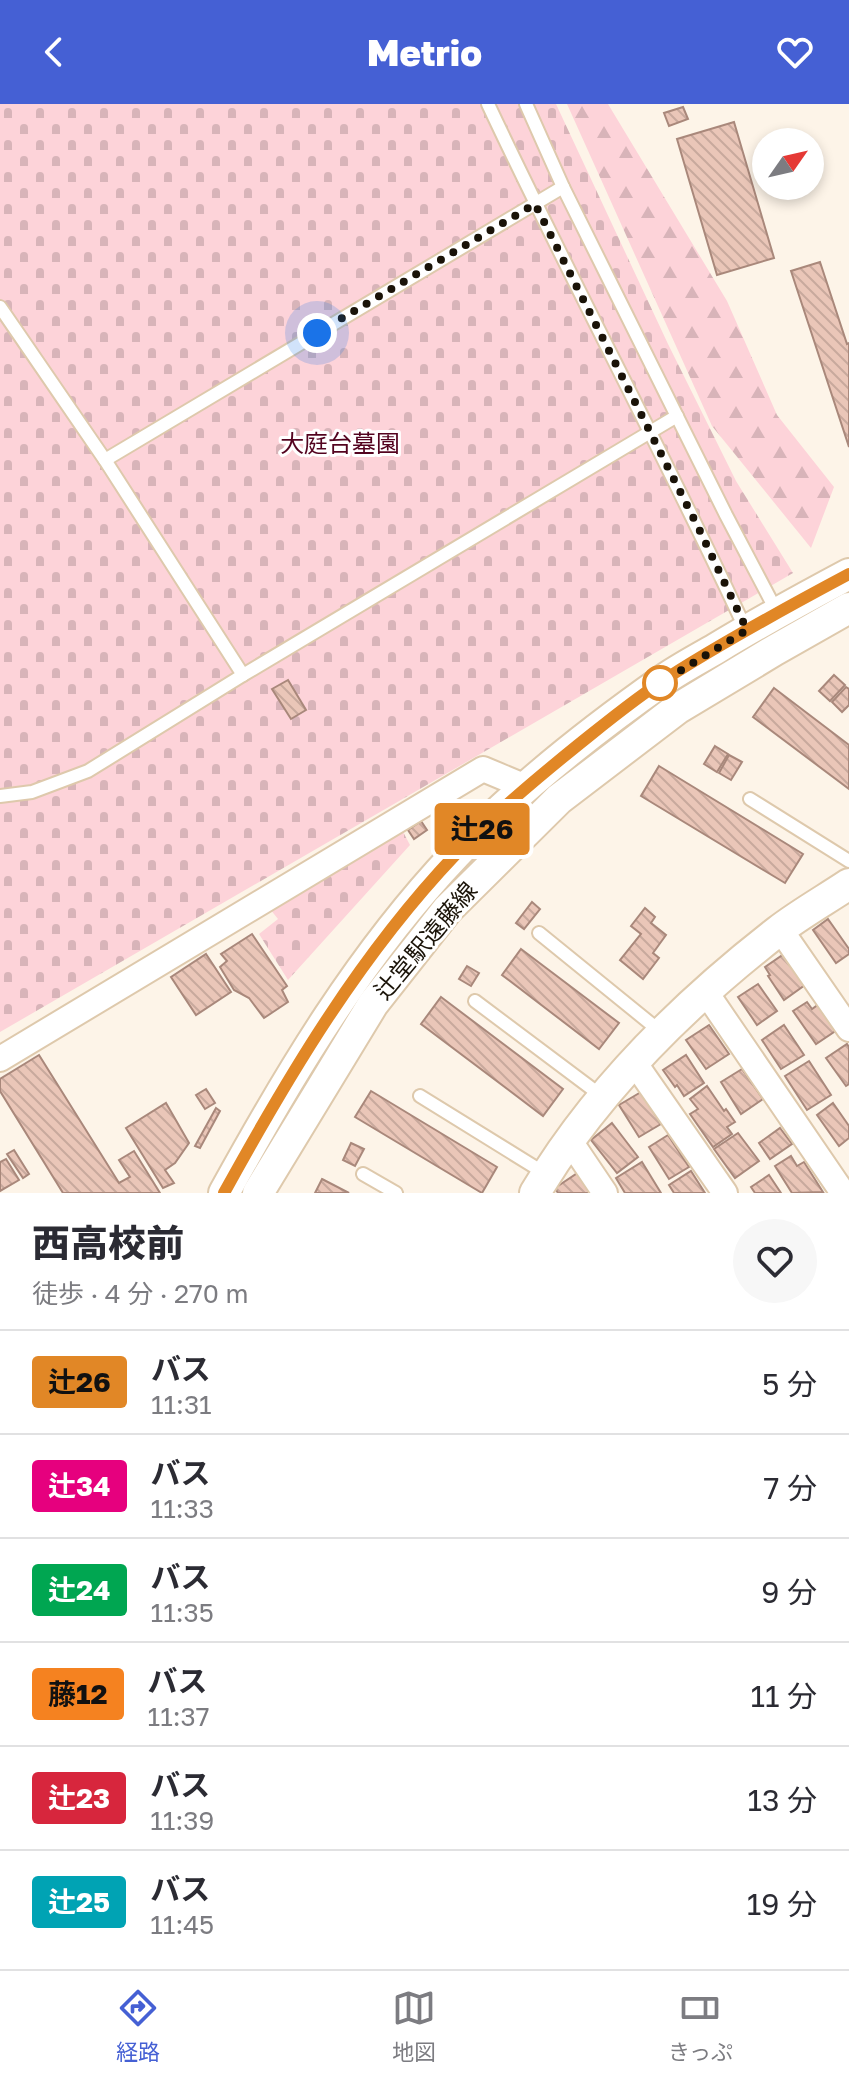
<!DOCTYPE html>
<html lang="ja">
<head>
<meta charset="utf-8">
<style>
	body { margin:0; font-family:"Golos Text","Noto Sans JP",sans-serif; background:#f7f7f7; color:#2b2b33; height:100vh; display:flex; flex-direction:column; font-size:30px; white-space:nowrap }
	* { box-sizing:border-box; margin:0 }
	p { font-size:26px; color:#7c7c81 }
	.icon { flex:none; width:44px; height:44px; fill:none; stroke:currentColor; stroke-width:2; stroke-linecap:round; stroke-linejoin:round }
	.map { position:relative; height:1089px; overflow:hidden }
	.details { display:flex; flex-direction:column; background:#fff; flex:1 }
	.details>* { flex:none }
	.badge { padding:0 16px; border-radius:6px; font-size:28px; line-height:52px }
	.needle { width:52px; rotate:56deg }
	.controls { position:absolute; left:752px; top:24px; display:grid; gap:16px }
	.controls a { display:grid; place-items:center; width:72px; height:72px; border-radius:50%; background:#fff; box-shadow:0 4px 12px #0003; font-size:40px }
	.you { position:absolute; width:40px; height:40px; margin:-20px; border:6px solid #fff; border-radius:50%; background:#1a73e8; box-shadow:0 0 0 12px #1a73e833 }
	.map>.badge { position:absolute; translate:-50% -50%; box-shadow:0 0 0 4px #fff }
	.round { display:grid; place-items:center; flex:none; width:84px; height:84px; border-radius:42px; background:#f7f7f7 }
	.headline { display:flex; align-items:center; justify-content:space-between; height:136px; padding:0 32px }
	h1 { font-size:38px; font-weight:800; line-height:60px }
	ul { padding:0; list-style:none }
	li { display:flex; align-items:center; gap:24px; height:104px; padding:0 32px; border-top:2px solid #e1e1e2 }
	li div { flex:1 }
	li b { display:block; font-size:30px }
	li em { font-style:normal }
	li .badge { min-width:88px; font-weight:700; text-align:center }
	header { display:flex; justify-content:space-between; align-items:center; height:104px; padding:0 32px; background:#4560d4; color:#fff; font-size:36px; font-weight:800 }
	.tab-bar { display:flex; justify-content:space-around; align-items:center; height:112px; border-top:2px solid #e1e1e2; background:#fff; font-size:22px; color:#7c7c81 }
	.tab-bar a { display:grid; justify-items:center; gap:4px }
	.tab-bar .active { color:#4560d4 }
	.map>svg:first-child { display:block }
</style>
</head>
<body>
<header><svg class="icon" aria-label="back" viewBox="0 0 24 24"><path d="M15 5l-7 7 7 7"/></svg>Metrio<svg class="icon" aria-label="heart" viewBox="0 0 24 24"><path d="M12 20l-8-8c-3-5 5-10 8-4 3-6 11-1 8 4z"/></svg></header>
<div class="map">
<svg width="849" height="1089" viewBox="0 0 849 1089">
	<defs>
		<pattern id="forest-firs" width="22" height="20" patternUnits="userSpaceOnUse" patternTransform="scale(2)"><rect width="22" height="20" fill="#fdd3d9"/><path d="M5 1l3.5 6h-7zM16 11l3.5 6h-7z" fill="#d8b4b9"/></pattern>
		<pattern id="cemetery-stones" width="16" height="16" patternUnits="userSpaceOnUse" patternTransform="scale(2)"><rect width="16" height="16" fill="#fdd3d9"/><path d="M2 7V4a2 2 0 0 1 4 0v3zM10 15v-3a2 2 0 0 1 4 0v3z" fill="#d8b4b9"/></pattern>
		<pattern id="building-back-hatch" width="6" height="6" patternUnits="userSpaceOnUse" patternTransform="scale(2)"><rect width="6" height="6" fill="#eac6b8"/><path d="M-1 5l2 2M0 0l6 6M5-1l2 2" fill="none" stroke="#c8a99d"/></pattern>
	</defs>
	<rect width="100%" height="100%" fill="#fdf4e8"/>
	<!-- forest -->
	<polygon fill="url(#forest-firs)" points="567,0 608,0 727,197 777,311 834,383 811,444 712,322"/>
	<!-- cemetery -->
	<g fill="url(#cemetery-stones)">
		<polygon points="0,0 556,0 668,240 736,377 793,469 0,928"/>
		<polygon points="401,724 410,741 288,876 259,830 278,815 270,805"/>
	</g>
	<!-- building -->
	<g fill="url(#building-back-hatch)" stroke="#a9887b" stroke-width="2">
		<polygon points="683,3 688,15 669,22 664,9"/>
		<polygon points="734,18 774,154 717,171 677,35"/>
		<polygon points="820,158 847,240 849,239 849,343 791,167"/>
		<polygon points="834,571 845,581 830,597 819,587"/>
		<polygon points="288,576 306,606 291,615 272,585"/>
		<polygon points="846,583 849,585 849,601 842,608 832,598"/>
		<polygon points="774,584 849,641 849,685 753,613"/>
		<polygon points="715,642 728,650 717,668 704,660"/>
		<polygon points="729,651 742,658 731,676 719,669"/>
		<polygon points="659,662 803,750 785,779 641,692"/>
		<polygon points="421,717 427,726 414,735 408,726"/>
		<polygon points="532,798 540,805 524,825 516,819"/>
		<polygon points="645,804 655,813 651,819 666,831 653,849 659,854 643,875 620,856 641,830 631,822"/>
		<polygon points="828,815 849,845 849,850 836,859 813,826"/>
		<polygon points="252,830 287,882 282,886 288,898 264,914 249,894 234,886 220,863 227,857 221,850"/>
		<polygon points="521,845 619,919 599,945 502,871"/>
		<polygon points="206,850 231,888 196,911 171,873"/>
		<polygon points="784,850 805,881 784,896 768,872 770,871 765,863"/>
		<polygon points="467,862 479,869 471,882 459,875"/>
		<polygon points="758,880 777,907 757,921 738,893"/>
		<polygon points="441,893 563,985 543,1012 421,920"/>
		<polygon points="807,898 812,905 819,900 837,926 816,940 793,907"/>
		<polygon points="709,921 729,950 706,965 686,936"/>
		<polygon points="784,921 804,951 781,965 762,936"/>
		<polygon points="847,940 849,943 849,980 846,982 826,954"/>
		<polygon points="39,951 119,1079 130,1073 119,1056 134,1047 160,1089 63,1089 0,987 0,975"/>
		<polygon points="686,951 704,979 684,992 677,981 675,983 663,966"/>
		<polygon points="809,957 831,991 807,1006 785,972"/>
		<polygon points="742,965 763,995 741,1010 721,978"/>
		<polygon points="707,982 724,1007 726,1005 735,1018 727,1023 732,1030 713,1043 690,1010 698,1005 690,995"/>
		<polygon points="206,985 215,999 205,1005 196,991"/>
		<polygon points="371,987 497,1063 482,1089 355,1013"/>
		<polygon points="641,988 661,1020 639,1033 619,1001"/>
		<polygon points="166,999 189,1039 175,1059 165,1066 174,1079 163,1084 126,1024"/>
		<polygon points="833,999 849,1022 849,1034 839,1042 817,1011"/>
		<polygon points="216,1004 220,1007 200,1044 195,1042"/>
		<polygon points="612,1019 638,1053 617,1069 591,1036"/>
		<polygon points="780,1024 792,1040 770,1055 759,1039"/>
		<polygon points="738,1029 759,1057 735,1074 714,1045"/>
		<polygon points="668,1031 689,1063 669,1075 649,1043"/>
		<polygon points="351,1039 364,1045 355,1062 343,1056"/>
		<polygon points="14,1046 29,1070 23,1074 7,1050"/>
		<polygon points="791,1052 797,1062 804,1058 823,1088 792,1089 775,1062"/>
		<polygon points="6,1055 19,1076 0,1087 0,1058"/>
		<polygon points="642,1058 661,1089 625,1089 616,1074"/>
		<polygon points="691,1067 705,1089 674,1089 669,1081"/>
		<polygon points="579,1068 593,1089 558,1089 555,1084"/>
		<polygon points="769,1071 781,1089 755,1089 751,1083"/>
		<polygon points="322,1075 349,1089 315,1089"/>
	</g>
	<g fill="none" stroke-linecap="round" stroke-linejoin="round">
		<defs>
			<g id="service">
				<path d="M488 0C571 177 664 349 746 526"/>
				<polyline points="526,0 563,83 726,411 778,510"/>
				<polyline points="0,203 105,356 243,571"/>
				<polyline points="105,356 563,83"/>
				<polyline points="0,692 32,688 88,667 243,571 677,312"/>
				<polyline points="750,695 849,757"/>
				<polyline points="539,829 661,928"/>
				<polyline points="475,897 603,993"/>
				<polyline points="420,992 546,1070"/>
				<polyline points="363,1070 396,1089"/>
			</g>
			<g id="minor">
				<polyline points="780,825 849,925"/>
				<polyline points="705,887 843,1089"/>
				<polyline points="0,955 483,665 526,683"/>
				<polyline points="634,958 725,1089"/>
				<polyline points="570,1037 605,1089"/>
			</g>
			<g id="tertiary">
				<path d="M224 1089C290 969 361 850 456 750 518 684 591 627 665 575 681 564 700 554 717 544 760 518 804 494 849 470"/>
				<polyline points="258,1089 373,900 447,806 559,695 677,605 775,546 849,504"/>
				<path d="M535 1089C596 986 684 900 778 827 800 810 825 796 849 780"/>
			</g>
		</defs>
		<!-- service casing -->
		<use href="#service" stroke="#dec9ac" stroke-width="16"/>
		<!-- minor casing -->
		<use href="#minor" stroke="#dec9ac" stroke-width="28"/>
		<!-- tertiary casing -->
		<use href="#tertiary" stroke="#dec9ac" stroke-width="34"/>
		<!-- service -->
		<use href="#service" stroke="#fff" stroke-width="12"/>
		<!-- minor -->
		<use href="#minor" stroke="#fff" stroke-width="24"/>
		<!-- tertiary -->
		<use href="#tertiary" stroke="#fff" stroke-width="30"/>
	</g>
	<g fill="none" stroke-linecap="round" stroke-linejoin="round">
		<defs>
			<path id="line" d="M224 1089C290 969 361 850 456 750 494 710 536 675 578 641 608 617 638 592 670 572 728 535 789 502 849 470"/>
		</defs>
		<!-- line casing -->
		<use href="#line" stroke="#fff" stroke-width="18"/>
		<!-- line -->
		<use href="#line" stroke="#e18726" stroke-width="12"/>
		<!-- walk -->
		<polyline stroke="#1a1308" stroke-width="8" stroke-dasharray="0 14.4" points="317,229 535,100 700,427 747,526 660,579"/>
	</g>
	<!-- markers -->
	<circle fill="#fff" stroke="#e18726" stroke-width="4" cx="660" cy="579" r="16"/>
	<g text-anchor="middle" stroke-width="6" stroke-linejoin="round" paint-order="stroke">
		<!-- park labels -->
		<g font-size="24" fill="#53031f" stroke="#fff">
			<text x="340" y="348">大庭台墓園</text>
		</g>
		<!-- street labels -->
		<g font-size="24" fill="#1a1308" stroke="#fff">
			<text transform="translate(426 837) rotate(-50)" y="8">辻堂駅遠藤線</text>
		</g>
	</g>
</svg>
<div class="controls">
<a><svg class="needle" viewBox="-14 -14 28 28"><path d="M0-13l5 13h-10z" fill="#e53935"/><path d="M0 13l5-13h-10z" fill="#7c7c81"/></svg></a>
</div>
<div class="you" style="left:317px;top:229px"></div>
<b class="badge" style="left:482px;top:725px;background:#e18726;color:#111">辻26</b>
</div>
<section class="details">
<div class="headline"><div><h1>西高校前</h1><p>徒歩 · 4 分 · 270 m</p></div><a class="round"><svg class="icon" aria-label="heart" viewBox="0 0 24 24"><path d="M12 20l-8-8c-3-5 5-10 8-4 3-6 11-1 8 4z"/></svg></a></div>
<ul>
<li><span class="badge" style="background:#e18726;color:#111">辻26</span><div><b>バス</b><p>11:31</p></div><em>5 分</em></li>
<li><span class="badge" style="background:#e6007e;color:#fff">辻34</span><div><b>バス</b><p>11:33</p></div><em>7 分</em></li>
<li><span class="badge" style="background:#00a651;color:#fff">辻24</span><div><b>バス</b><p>11:35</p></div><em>9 分</em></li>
<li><span class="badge" style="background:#f58220;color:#111">藤12</span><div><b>バス</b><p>11:37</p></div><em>11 分</em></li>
<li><span class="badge" style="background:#d7263d;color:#fff">辻23</span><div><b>バス</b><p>11:39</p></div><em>13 分</em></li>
<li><span class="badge" style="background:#00a3b4;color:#fff">辻25</span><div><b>バス</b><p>11:45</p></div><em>19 分</em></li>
</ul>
</section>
<nav class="tab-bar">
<a class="active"><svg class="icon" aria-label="directions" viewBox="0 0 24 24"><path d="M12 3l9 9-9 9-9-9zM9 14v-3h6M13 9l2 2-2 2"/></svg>経路</a>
<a><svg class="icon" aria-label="map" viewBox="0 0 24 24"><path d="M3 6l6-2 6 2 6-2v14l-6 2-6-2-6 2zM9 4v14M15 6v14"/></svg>地図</a>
<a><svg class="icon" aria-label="tickets" viewBox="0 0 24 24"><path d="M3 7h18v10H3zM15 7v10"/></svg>きっぷ</a>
</nav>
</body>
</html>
